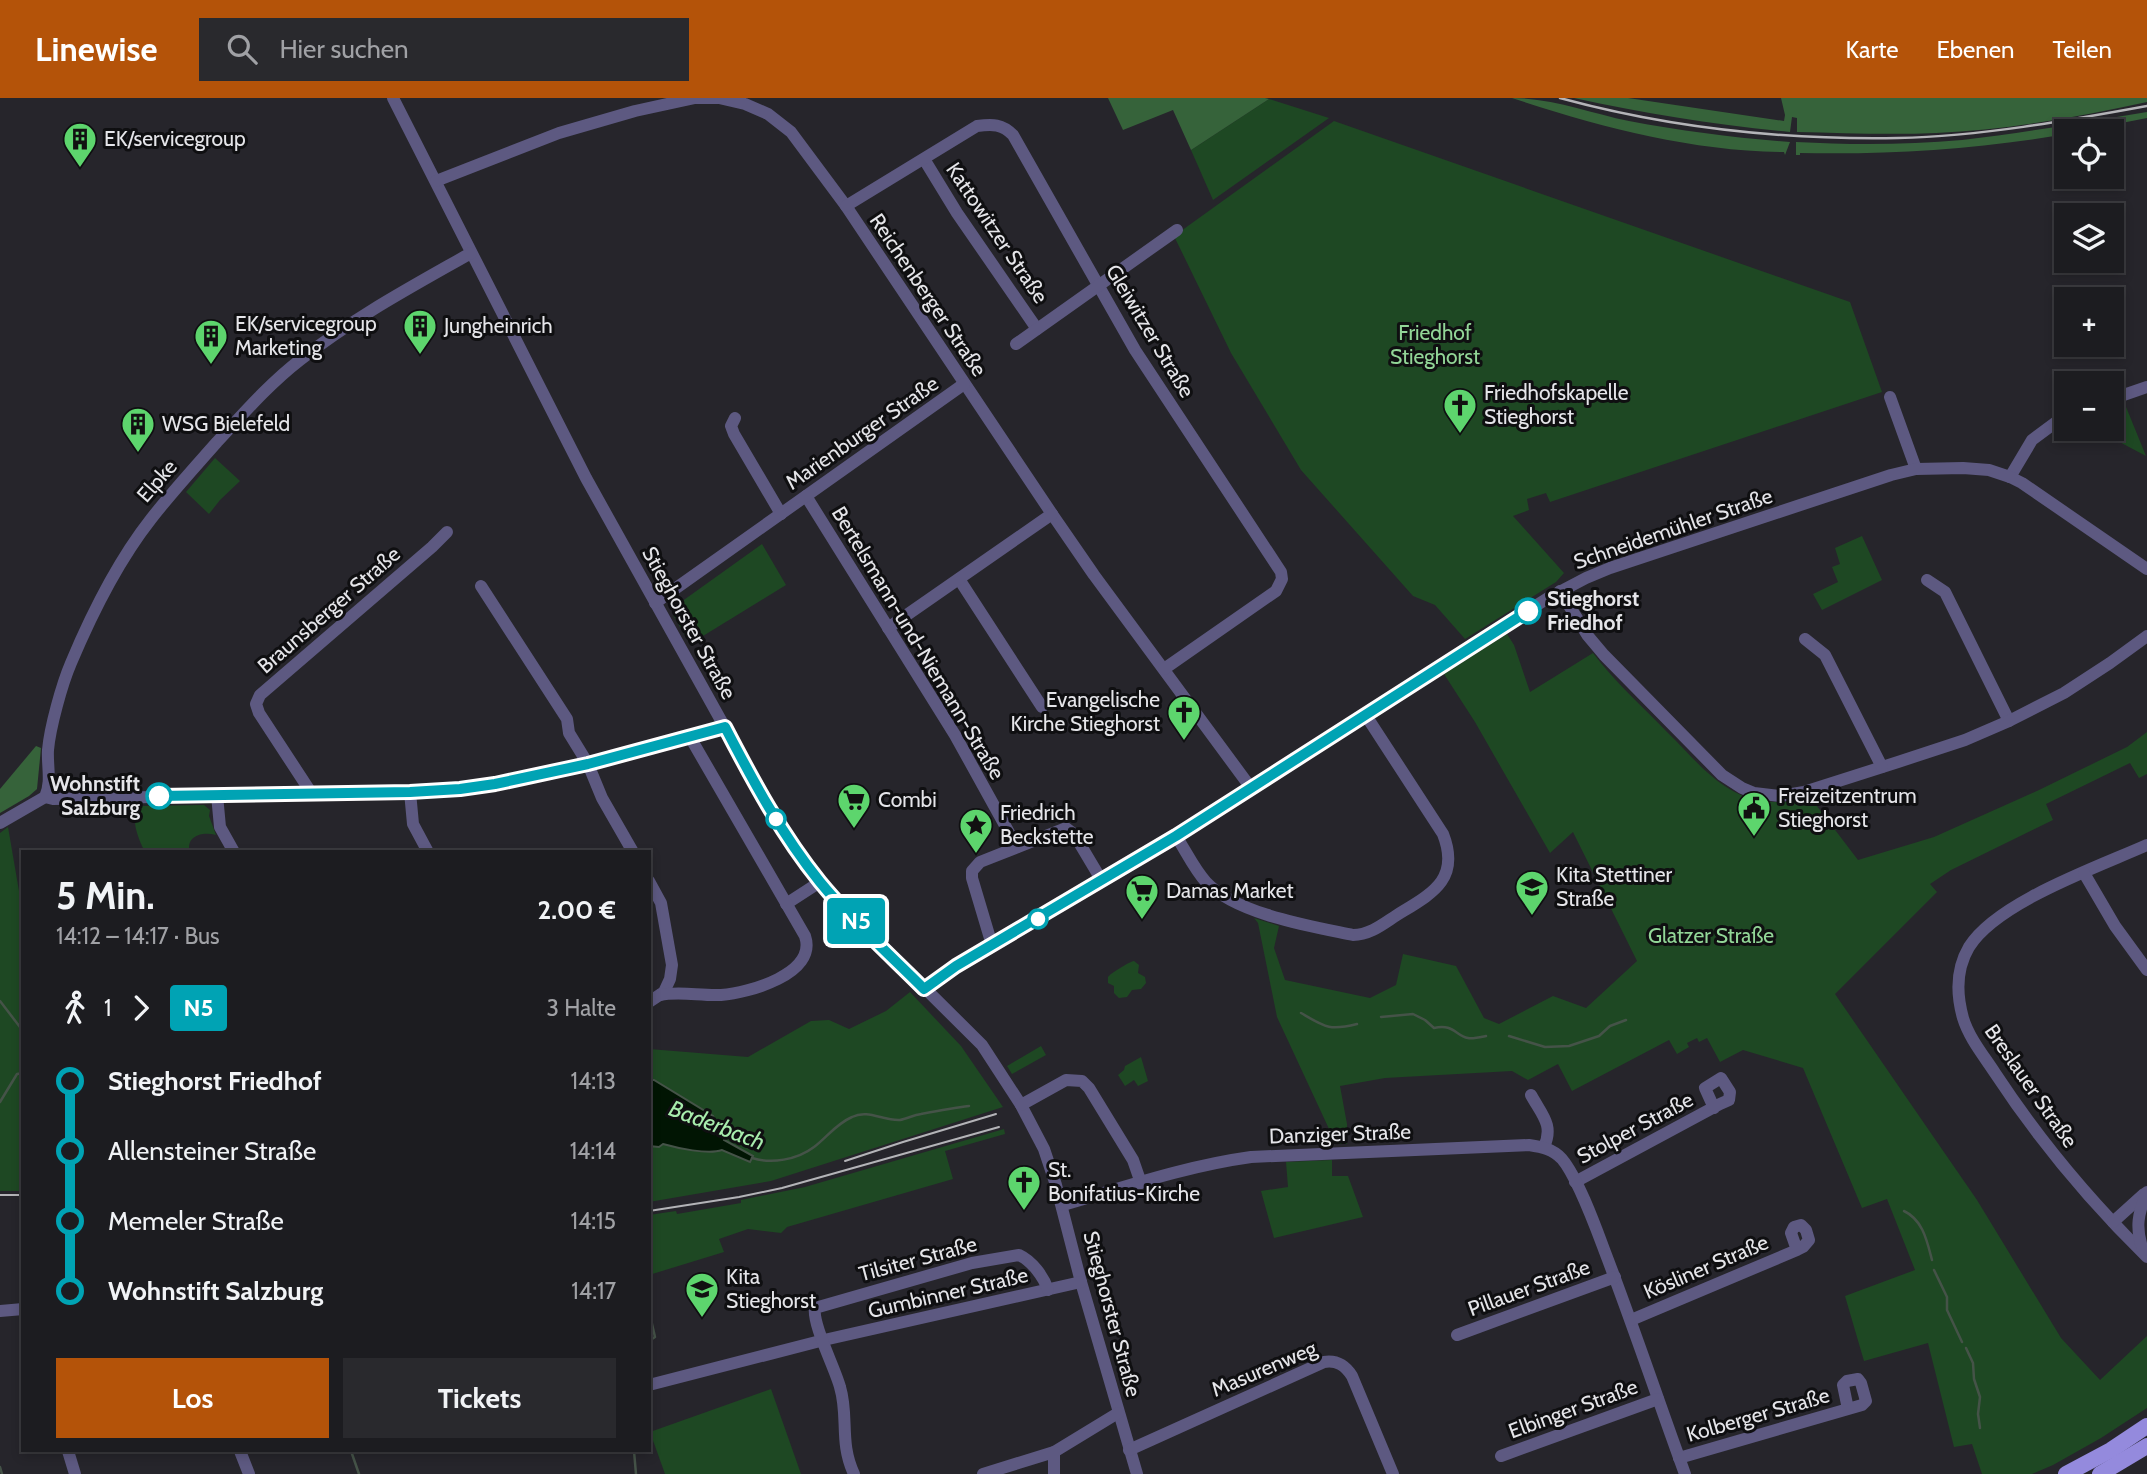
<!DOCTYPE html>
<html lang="de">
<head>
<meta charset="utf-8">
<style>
	body { margin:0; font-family:Cabin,sans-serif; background:#29292d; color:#f1f3f6; height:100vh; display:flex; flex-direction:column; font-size:26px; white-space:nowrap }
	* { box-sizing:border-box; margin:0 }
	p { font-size:23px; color:#a0a1a5 }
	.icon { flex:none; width:38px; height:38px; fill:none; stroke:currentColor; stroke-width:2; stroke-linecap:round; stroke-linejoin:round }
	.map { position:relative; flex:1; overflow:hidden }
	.sheet { position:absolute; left:21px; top:752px; width:630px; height:602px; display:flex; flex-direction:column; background:#1c1c20; border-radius:0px; box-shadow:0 4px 10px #0003,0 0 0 2px #3a3a3e }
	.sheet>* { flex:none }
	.badge { padding:0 14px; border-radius:5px; font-size:24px; line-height:46px }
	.controls { position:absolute; left:2054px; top:21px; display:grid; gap:14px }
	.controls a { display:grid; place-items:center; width:70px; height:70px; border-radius:0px; background:#1c1c20; box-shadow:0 4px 10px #0003,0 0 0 2px #3a3a3e; font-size:35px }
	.map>.badge { position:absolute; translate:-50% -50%; box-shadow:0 0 0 4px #fff }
	.legs { display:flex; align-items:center; gap:10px; height:77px; padding:0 35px; font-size:23px }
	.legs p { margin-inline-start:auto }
	.overview { display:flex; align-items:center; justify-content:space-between; height:119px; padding:0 35px }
	h1 { font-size:38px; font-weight:800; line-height:52px }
	.primary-button { display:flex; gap:14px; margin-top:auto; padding:14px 35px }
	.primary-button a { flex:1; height:80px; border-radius:0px; background:#b45309; color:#fff; font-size:28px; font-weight:800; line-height:80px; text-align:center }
	.primary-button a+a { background:#29292d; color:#f1f3f6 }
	ul { padding:0 35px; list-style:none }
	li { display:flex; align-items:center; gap:24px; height:70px; font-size:26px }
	li i { display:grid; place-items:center; width:10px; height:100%; margin:0 9px; background:currentColor }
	li i::after { content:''; width:18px; height:18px; margin:-9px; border:5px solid; border-radius:50%; background:#1c1c20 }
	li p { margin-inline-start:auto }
	li:first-child i { background:linear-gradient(#0000 50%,currentColor 0) }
	li:last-child i { background:linear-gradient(currentColor 50%,#0000 0) }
	header { display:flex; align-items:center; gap:42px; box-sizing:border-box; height:98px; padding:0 35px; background:#b45309; color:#fff }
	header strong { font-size:33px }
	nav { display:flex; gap:38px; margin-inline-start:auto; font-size:24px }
	.search { width:490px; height:63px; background:#29292d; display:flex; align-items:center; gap:18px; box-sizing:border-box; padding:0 24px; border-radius:0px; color:#a0a1a5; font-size:26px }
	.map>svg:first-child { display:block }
</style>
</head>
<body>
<header>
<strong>Linewise</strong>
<div class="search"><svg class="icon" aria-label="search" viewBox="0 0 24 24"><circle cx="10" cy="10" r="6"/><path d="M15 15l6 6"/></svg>Hier suchen</div>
<nav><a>Karte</a><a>Ebenen</a><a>Teilen</a></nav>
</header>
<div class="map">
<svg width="2147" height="1376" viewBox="0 0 2147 1376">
	<rect width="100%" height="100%" fill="#26252b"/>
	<!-- green -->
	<g fill="#1e4823">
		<polygon points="1269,1 1329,20 1213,102 1191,52"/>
		<polygon points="1334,23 1850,204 1882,294 1550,404 1546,395 1527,401 1529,412 1513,418 1564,475 1556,484 1465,541 1435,507 1413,498 1301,372 1231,255 1174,138"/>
		<polygon points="2124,304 2146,358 2095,331 2112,331 2112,308"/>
		<polygon points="215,360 240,383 220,402 209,416 186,394"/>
		<polygon points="1862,438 1882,482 1822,512 1813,496 1838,484 1832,469 1840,466 1835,450"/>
		<polygon points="762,446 786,487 690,546 673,517 674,509"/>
		<path d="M1507 536 1514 547 1530 594 1593 555C1615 584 1642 608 1667 634 1690 656 1711 684 1741 697 1762 706 1788 706 1810 699L1858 762 1934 739 2039 692 2127 649 2147 634V676L2139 680 2130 665 2046 706 2053 722 1951 772 1930 786 1937 794 1835 896 1977 1102 2061 1240 2100 1282 2147 1238V1310L2101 1340 2053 1367 2032 1376H1982L1972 1346 1954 1349 1928 1245 1864 1263 1845 1198 1915 1172 1887 1101 1862 1110 1803 970 1743 952 1720 964 1707 940 1699 944 1697 940 1687 945 1689 949 1677 956 1669 942 1572 993 1558 966 1528 982 1512 973 1385 980 1340 988 1347 1026V1046H1336L1277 919 1258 825 1254 820 1279 828 1274 850 1285 882 1370 900 1396 887 1403 856 1456 868 1484 920 1499 926 1553 898 1586 910 1637 863 1573 734 1550 755 1475 624 1444 576Z"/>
		<path d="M204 707 210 712 209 718 216 737C203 733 185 738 190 754H145C139 742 128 718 141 708Z"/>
		<polygon points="8,729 19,793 23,793 23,1093 0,1093 0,735"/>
		<path d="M1134 863 1139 867 1138 875 1145 879 1146 885 1141 891 1132 892 1127 899 1119 900 1114 895V888L1108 885V879C1111 875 1129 864 1134 863Z"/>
		<polygon points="910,894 961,948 1003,1009 771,1083 649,1104 649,951 748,959 811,923 829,922 849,931 886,913"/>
		<polygon points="1041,948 1046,957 1012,976 1007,968"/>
		<polygon points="1141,959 1148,983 1138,988 1134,982 1125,988 1118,977 1124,972 1125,968"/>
		<polygon points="1004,1031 1005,1036 945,1053 953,1081 787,1129 781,1135 748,1131 719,1141 724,1154 649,1177 649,1117 676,1113 677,1116 741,1105 741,1102 805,1089"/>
		<polygon points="1332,1062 1332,1078 1348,1078 1363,1119 1274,1140 1261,1093 1288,1089 1286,1064"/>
		<polygon points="771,1291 801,1376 665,1376 650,1334"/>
	</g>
	<!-- forest -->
	<g fill="#36633a">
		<polygon points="1108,0 1265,0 1269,1 1191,52 1173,12 1123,32"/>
		<path d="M1512 0C1552 0 1590 15 1629 23 1682 33 1736 40 1790 44L1785 57 1784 54C1691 53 1600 29 1512 0Z"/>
		<path d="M1574 0H1628L1784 23 1785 17 1781 0H2147V4C2078 19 2006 32 1936 35 1889 37 1843 35 1797 34V20L1792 19 1790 34C1717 27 1646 16 1574 0Z"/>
		<path d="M2147 14V20L2081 33H2067V36C1979 51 1889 57 1800 55V57H1796V44C1851 47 1907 47 1962 42 2024 35 2085 24 2147 14Z"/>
		<polygon points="36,648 41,650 37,691 29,698 0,715 0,691"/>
	</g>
	<!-- water -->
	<path fill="#011503" stroke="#455348" stroke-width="2" d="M649 982H654L713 1018 716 1026 725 1035 724 1042 753 1058 750 1064 722 1052C708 1057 677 1050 663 1046L659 1049 649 1048Z"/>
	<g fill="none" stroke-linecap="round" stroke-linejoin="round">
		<!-- stream -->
		<g stroke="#455348" stroke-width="2.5">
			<polyline points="0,903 23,933"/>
			<path d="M1301 915C1325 929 1329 933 1357 926"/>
			<path d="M1381 919 1413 916 1425 922 1434 930C1453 925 1456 938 1468 940 1473 941 1481 939 1486 938"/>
			<polyline points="1509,938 1545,949 1569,948 1599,938 1610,928 1626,922"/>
			<polyline points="0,1004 17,976 23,975"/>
			<path d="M752 1060C771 1066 797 1062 814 1049 827 1039 836 1026 852 1019 868 1011 883 1023 900 1022 906 1021 914 1017 921 1016 937 1013 953 1010 969 1008"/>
			<path d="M1904 1113C1923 1122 1927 1143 1932 1162"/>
			<polyline points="1934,1172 1947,1199 1947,1212 1962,1244"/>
			<polyline points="649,1213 655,1239 649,1243"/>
			<polyline points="1966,1250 1973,1265 1974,1281 1980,1299 1978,1316 1980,1330"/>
			<polyline points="351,1353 359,1376"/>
			<polyline points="634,1353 636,1376"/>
			<polyline points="0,1369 2,1376"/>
		</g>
		<!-- minor -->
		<g stroke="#5d5981" stroke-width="12">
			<polyline points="393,0 586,380 782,732 806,766 833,799 982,947 1021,1007 1044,1051 1056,1087 1081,1184 1137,1376"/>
			<polyline points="924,61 957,115 1037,231"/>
			<polyline points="436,83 559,35 635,13 695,0 719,0 745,6 768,16 791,34 846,108 1052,416 1094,477 1251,690"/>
			<path d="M846 108 977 28C993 26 1002 26 1013 37L1135 252 1281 474 1282 481 1276 493 1164 571"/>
			<polyline points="1016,246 1177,132"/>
			<polyline points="1890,299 1916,371"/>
			<polyline points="2112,301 2147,289"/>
			<polyline points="735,320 731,328 734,336 781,416"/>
			<polyline points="2010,379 2032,342 2067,316"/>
			<polyline points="806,398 955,637 1017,749"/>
			<polyline points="959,481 1042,609"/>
			<polyline points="1927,482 1945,494 2009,623"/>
			<polyline points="481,488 567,621 569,635 588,666 602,700 633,754"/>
			<polyline points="1560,493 1588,538 1604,557 1722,677 1742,690 1754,695 1780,698 1804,694 1898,664 1965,642 2009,623 2064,595 2110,565 2147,538"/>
			<polyline points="655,505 964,286"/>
			<polyline points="888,530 1052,416"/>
			<polyline points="1805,541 1825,557 1882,669"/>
			<polyline points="410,694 413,726 428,754"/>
			<polyline points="312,696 259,615 256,606 260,597 432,449 447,434"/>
			<polyline points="217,697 220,729 234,754"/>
			<polyline points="45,699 53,701 410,694 460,691 495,686 588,666 725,629"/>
			<path d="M0 725 45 699C52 684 47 668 48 652 50 629 62 586 71 565 92 515 118 463 151 421 172 394 195 369 217 344 244 315 269 286 300 262 353 220 413 188 471 155"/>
			<path d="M1176 738C1186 753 1194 771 1206 784 1236 816 1310 828 1353 837 1370 837 1383 826 1397 817 1431 796 1461 782 1443 736L1365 616"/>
			<path d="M2147 747C2098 769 1997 804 1969 849 1956 871 1956 895 1963 920 1969 940 1984 958 1995 975 2039 1042 2090 1103 2147 1159"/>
			<polyline points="2084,775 2115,828 2147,872"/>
			<polyline points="649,783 661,805 672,867 670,881 664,894 649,904"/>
			<polyline points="786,806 820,784"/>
			<polyline points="992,847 972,780 972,773 980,764 1066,730 1074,736 1102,783"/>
			<polyline points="924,891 948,873 1176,738 1548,500 1586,480 1610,470 1891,377 1916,371 1963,370 1989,372 2010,379 2022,385 2147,471"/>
			<path d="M660 897C680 893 700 898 721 897 748 895 818 876 805 838L690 639"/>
			<path d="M1531 997C1542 1017 1554 1027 1544 1049"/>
			<polyline points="1021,1007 1066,982 1082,983 1089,990 1133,1062 1141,1085"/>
			<polyline points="1575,1084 1720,1006 1729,1002 1730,994 1721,980 1705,990 1714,1010"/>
			<path d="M1063 1107C1125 1089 1186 1068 1251 1059L1529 1047C1542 1049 1553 1051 1562 1061 1578 1080 1596 1130 1605 1154 1633 1227 1658 1302 1685 1376"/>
			<polyline points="2113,1124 2144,1096"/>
			<path d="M2143 1152C2135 1130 2138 1115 2147 1094"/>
			<polyline points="0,1213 23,1211"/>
			<polyline points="1631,1222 1797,1152 1803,1149 1809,1142 1806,1132 1801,1127 1794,1129 1791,1135 1797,1152"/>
			<polyline points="1457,1237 1615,1179"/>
			<polyline points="649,1287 824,1242 1081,1184"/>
			<path d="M1129 1352 1324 1264C1337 1262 1345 1267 1352 1278L1393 1376"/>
			<polyline points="68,1353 75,1376"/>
			<polyline points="240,1353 249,1376"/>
			<polyline points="1501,1358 1658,1301"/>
			<polyline points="1679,1360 1862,1307 1866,1303 1861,1285 1858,1281 1847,1283 1843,1287 1848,1311"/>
			<path d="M854 1376C839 1344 849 1319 840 1289 835 1270 812 1226 815 1210L972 1165 1019 1157C1032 1163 1044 1179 1048 1192"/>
			<polyline points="983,1376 1054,1354 1118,1315"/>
			<polyline points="1054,1376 1054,1354"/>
		</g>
		<!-- major -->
		<g stroke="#948add" stroke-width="16">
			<polyline points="2066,1376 2111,1352 2147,1328"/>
			<polyline points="2100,1376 2147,1348"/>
		</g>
		<!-- tram -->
		<g stroke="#b4b4b8" stroke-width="2">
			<polyline points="845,1063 903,1044 996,1016"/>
			<polyline points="0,1097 23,1097"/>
			<polyline points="649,1113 739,1099 782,1090 999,1029"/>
		</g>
		<!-- rail -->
		<path stroke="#b4b4b8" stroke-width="2.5" d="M1560 0C1670 30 1784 42 1898 40 1982 38 2065 23 2147 8"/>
	</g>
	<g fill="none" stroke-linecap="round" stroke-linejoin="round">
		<defs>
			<path id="line-1" d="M159 698 410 694 460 691 495 686 588 666 725 629C753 683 782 737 820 784 851 822 889 856 924 891L956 868 1176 738 1528 513"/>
		</defs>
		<!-- line-1 casing -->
		<use href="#line-1" stroke="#fff" stroke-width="16"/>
		<!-- line-1 -->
		<use href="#line-1" stroke="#00a3b4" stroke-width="10"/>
	</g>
	<!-- icons -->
	<defs>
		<symbol id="building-pin" viewBox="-11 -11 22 30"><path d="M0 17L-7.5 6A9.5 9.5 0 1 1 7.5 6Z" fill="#5dd56d" stroke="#0f0f11"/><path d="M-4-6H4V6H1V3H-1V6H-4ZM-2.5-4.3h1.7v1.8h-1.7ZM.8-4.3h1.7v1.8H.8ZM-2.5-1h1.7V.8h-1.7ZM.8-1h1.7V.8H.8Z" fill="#111"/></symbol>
		<symbol id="church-pin" viewBox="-11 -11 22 30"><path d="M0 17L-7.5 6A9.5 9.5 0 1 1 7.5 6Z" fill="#5dd56d" stroke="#0f0f11"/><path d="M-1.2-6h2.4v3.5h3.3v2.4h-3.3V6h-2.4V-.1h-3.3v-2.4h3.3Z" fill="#111"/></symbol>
		<symbol id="supermarket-pin" viewBox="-11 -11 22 30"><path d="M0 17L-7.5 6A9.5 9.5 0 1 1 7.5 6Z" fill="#5dd56d" stroke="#0f0f11"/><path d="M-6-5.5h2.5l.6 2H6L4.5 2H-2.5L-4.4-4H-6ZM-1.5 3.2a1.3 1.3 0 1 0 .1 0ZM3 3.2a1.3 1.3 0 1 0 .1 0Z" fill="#111"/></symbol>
		<symbol id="civic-pin" viewBox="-11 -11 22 30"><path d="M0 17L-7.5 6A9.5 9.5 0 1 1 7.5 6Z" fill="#5dd56d" stroke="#0f0f11"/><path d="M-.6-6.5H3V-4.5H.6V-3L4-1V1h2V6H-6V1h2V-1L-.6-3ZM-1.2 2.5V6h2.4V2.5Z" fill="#111"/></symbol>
		<symbol id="sight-pin" viewBox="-11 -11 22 30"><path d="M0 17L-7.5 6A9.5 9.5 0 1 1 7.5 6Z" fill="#5dd56d" stroke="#0f0f11"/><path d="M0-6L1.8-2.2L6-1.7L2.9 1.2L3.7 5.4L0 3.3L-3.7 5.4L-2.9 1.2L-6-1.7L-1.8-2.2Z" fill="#111"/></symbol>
		<symbol id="school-pin" viewBox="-11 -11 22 30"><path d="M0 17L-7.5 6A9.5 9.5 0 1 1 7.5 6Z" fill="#5dd56d" stroke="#0f0f11"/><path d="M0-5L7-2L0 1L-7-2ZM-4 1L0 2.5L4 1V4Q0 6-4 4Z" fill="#111"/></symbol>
	</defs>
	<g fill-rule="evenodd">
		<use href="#building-pin" x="61" y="22" width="38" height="52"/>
		<use href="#building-pin" x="401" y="209" width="38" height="52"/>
		<use href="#building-pin" x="192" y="219" width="38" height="52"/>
		<use href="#church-pin" x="1441" y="288" width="38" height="52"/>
		<use href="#building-pin" x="119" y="307" width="38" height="52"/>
		<use href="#church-pin" x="1165" y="595" width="38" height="52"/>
		<use href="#supermarket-pin" x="835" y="683" width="38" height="52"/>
		<use href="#civic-pin" x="1735" y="691" width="38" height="52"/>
		<use href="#sight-pin" x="957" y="708" width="38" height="52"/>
		<use href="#school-pin" x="1513" y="770" width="38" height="52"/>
		<use href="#supermarket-pin" x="1123" y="774" width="38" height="52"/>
		<use href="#church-pin" x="1005" y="1065" width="38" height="52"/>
		<use href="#school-pin" x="683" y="1172" width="38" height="52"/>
	</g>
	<!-- markers -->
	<g fill="#fff" stroke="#00a3b4" stroke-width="3.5">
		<circle cx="1528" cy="513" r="12"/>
		<circle cx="159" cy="698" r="12"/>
		<circle cx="776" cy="721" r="9"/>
		<circle cx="1038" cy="821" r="9"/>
	</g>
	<g text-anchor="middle" stroke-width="6" stroke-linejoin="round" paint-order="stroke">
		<!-- poi labels -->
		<g font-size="21" fill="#e5e5e9" stroke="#0f0f11" text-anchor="start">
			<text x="104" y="48">EK/servicegroup</text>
			<text x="235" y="233">EK/servicegroup<tspan x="235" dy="24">Marketing</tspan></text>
			<text x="444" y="235">Jungheinrich</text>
			<text x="1484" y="302">Friedhofskapelle<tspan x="1484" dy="24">Stieghorst</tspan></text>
			<text x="162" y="333">WSG Bielefeld</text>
			<text x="1160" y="609" text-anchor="end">Evangelische<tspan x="1160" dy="24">Kirche Stieghorst</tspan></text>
			<text x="1778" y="705">Freizeitzentrum<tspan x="1778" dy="24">Stieghorst</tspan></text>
			<text x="878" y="709">Combi</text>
			<text x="1000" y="722">Friedrich<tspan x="1000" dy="24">Beckstette</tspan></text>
			<text x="1556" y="784">Kita Stettiner<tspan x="1556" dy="24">Straße</tspan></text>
			<text x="1166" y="800">Damas Market</text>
			<text x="1048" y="1079">St.<tspan x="1048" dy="24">Bonifatius-Kirche</tspan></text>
			<text x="726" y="1186">Kita<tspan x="726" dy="24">Stieghorst</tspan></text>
		</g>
		<!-- street labels -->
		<g font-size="21" fill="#e5e5e9" stroke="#0f0f11">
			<text transform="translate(997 135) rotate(56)" y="7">Kattowitzer Straße</text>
			<text transform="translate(928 197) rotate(56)" y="7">Reichenberger Straße</text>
			<text transform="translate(1150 233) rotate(59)" y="7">Gleiwitzer Straße</text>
			<text transform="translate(862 335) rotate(-35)" y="7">Marienburger Straße</text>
			<text transform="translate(157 383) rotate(-49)" y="7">Elpke</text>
			<text transform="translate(1673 431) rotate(-19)" y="7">Schneidemühler Straße</text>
			<text transform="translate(329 512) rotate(-41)" y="7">Braunsberger Straße</text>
			<text transform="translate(689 525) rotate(61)" y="7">Stieghorster Straße</text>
			<text transform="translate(918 545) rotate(59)" y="7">Bertelsmann-und-Niemann-Straße</text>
			<text transform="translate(2031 988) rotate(55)" y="7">Breslauer Straße</text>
			<text transform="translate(1635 1030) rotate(-28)" y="7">Stolper Straße</text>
			<text transform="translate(1340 1036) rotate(-2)" y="7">Danziger Straße</text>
			<text transform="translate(918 1161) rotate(-15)" y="7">Tilsiter Straße</text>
			<text transform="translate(1706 1169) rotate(-23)" y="7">Kösliner Straße</text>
			<text transform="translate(1529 1190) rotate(-20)" y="7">Pillauer Straße</text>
			<text transform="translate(948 1195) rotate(-13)" y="7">Gumbinner Straße</text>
			<text transform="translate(1112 1216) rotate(75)" y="7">Stieghorster Straße</text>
			<text transform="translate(1264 1271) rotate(-23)" y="7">Masurenweg</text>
			<text transform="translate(1573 1311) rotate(-20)" y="7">Elbinger Straße</text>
			<text transform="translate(1758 1317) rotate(-16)" y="7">Kolberger Straße</text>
		</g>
		<!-- park labels -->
		<g font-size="21" fill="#92d697" stroke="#0f0f11">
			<text x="1435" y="242">Friedhof<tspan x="1435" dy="24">Stieghorst</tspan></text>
			<text x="1711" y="845">Glatzer Straße</text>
		</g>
		<!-- stop labels -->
		<g font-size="21" font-weight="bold" fill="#e5e5e9" stroke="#0f0f11" text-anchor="start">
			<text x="1547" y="508">Stieghorst<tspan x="1547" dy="24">Friedhof</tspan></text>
			<text x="140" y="693" text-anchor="end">Wohnstift<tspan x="140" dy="24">Salzburg</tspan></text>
		</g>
		<!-- water labels -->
		<g font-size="23" font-style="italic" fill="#a8edad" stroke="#0f0f11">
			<text transform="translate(717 1027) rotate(21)" y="8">Baderbach</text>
		</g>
	</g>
</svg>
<div class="controls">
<a><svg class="icon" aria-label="locate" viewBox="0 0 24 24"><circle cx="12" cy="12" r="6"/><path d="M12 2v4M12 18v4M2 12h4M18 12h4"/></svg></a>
<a><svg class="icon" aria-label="layers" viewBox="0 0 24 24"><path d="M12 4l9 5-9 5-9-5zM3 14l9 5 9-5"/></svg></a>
<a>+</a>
<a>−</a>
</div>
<b class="badge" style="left:856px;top:823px;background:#00a3b4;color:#fff">N5</b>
<section class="sheet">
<div class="overview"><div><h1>5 Min.</h1><p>14:12 – 14:17 · Bus</p></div><b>2.00 €</b></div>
<div class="legs"><svg class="icon" aria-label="walk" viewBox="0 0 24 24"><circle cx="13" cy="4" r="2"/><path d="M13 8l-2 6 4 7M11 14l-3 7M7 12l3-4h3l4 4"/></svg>1<svg class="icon" aria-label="forward" viewBox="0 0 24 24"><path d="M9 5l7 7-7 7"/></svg><b class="badge" style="background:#00a3b4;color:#fff">N5</b><p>3 Halte</p></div>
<ul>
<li><i style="color:#00a3b4"></i><b>Stieghorst Friedhof</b><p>14:13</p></li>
<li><i style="color:#00a3b4"></i><span>Allensteiner Straße</span><p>14:14</p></li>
<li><i style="color:#00a3b4"></i><span>Memeler Straße</span><p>14:15</p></li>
<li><i style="color:#00a3b4"></i><b>Wohnstift Salzburg</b><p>14:17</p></li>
</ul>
<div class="primary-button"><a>Los</a><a>Tickets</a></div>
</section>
</div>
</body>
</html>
